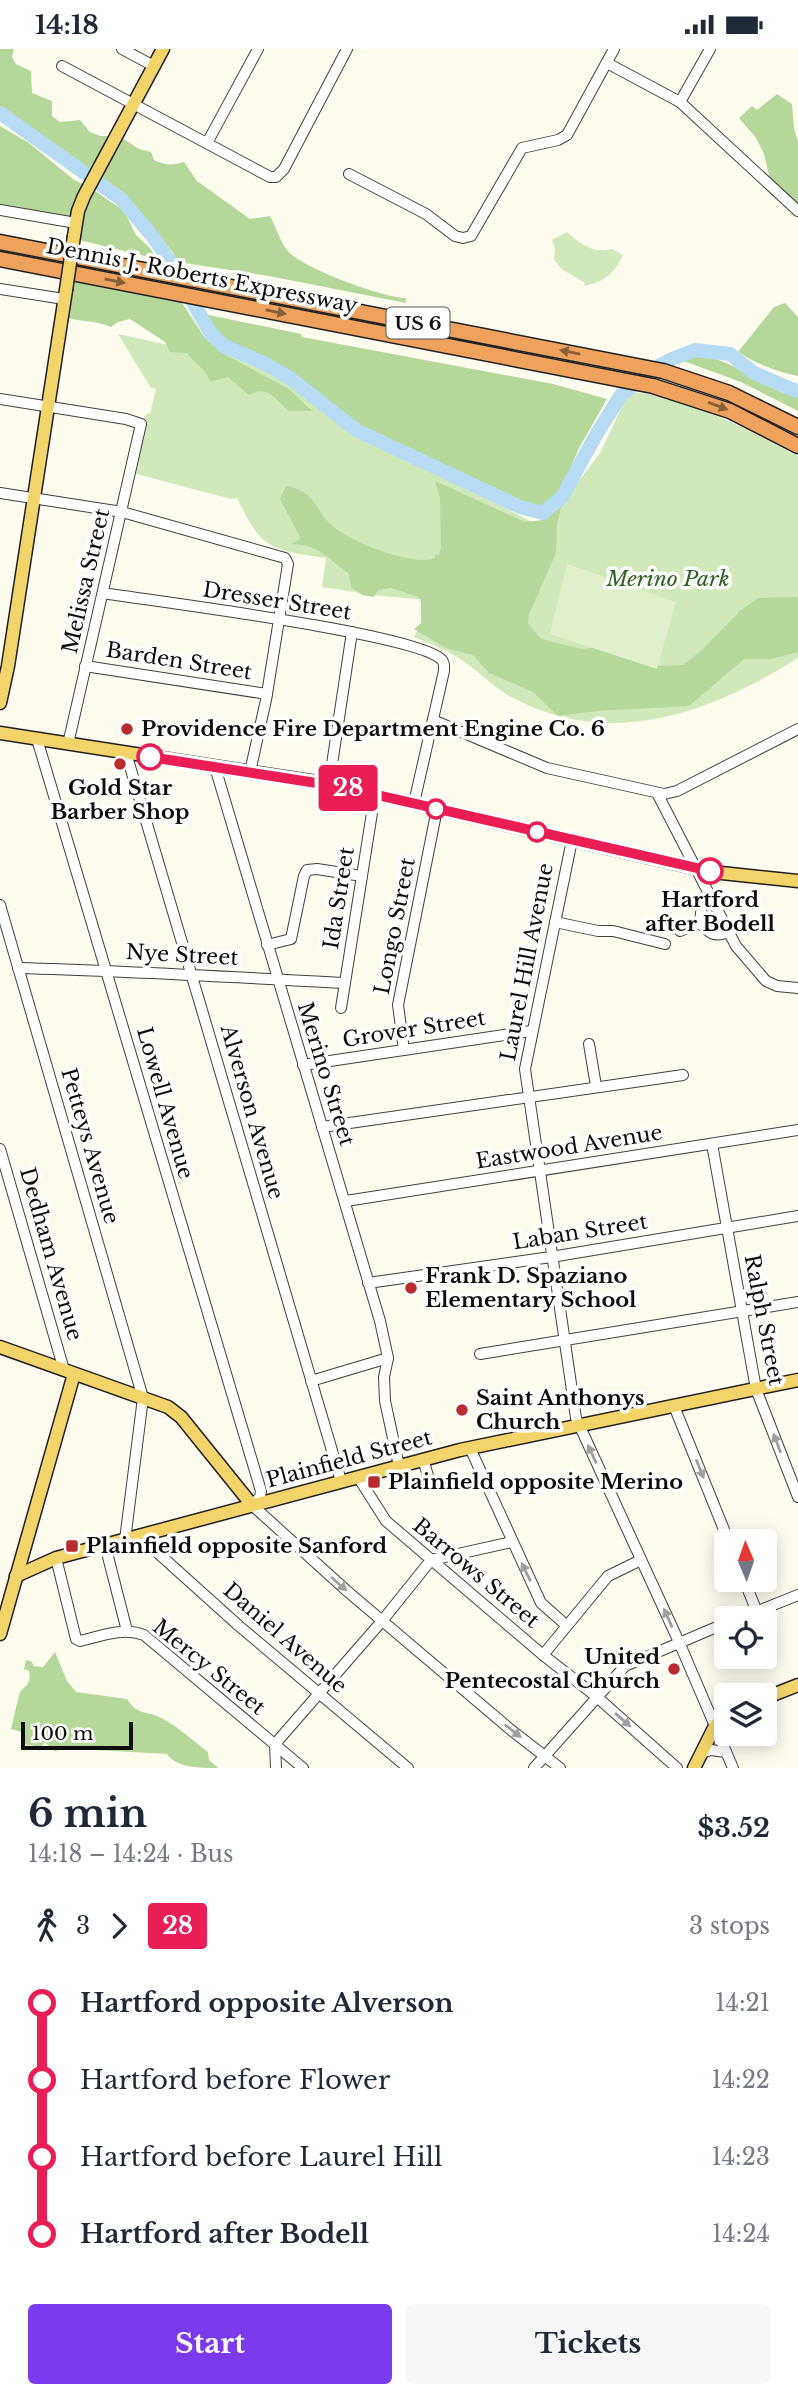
<!DOCTYPE html>
<html lang="en">
<head>
<meta charset="utf-8">
<style>
	body { margin:0; font-family:"Libre Baskerville",serif; background:#f6f6f7; color:#1f2937; height:100vh; display:flex; flex-direction:column; font-size:26px; white-space:nowrap }
	* { box-sizing:border-box; margin:0 }
	p { font-size:23px; color:#747a83 }
	.icon { flex:none; width:38px; height:38px; fill:none; stroke:currentColor; stroke-width:2; stroke-linecap:round; stroke-linejoin:round }
	.map { position:relative; height:1719px; overflow:hidden }
	.panel { display:flex; flex-direction:column; background:#fff; flex:1 }
	.panel>* { flex:none }
	.badge { padding:0 14px; border-radius:5px; font-size:24px; line-height:46px }
	.needle { width:46px; rotate:358deg }
	.controls { position:absolute; left:714px; top:1480px; display:grid; gap:14px }
	.controls a { display:grid; place-items:center; width:63px; height:63px; border-radius:7px; background:#fff; box-shadow:0 4px 18px #0003; font-size:35px }
	.scale { position:absolute; left:21px; bottom:18px; width:112px; box-sizing:border-box; padding-left:7px; border:4px solid #0e0e0e; border-top:0; font-size:19px; line-height:24px; white-space:nowrap; color:#0e0e0e; -webkit-text-stroke:5px #fff; paint-order:stroke }
	.map>.badge { position:absolute; translate:-50% -50%; box-shadow:0 0 0 4px #fff }
	.legs { display:flex; align-items:center; gap:10px; height:77px; padding:0 28px; font-size:23px }
	.legs p { margin-inline-start:auto }
	.head { display:flex; align-items:center; justify-content:space-between; height:119px; padding:0 28px }
	h1 { font-size:38px; font-weight:700; line-height:52px }
	.button { display:flex; gap:14px; margin-top:auto; padding:14px 28px }
	.button a { flex:1; height:80px; border-radius:7px; background:#7c3aed; color:#fff; font-size:28px; font-weight:700; line-height:80px; text-align:center }
	.button a+a { background:#f6f6f7; color:#1f2937 }
	ul { padding:0 28px; list-style:none }
	li { display:flex; align-items:center; gap:24px; height:77px; font-size:26px }
	li i { display:grid; place-items:center; width:10px; height:100%; margin:0 9px; background:currentColor }
	li i::after { content:''; width:18px; height:18px; margin:-9px; border:5px solid; border-radius:50%; background:#fff }
	li p { margin-inline-start:auto }
	li:first-child i { background:linear-gradient(#0000 50%,currentColor 0) }
	li:last-child i { background:linear-gradient(currentColor 50%,#0000 0) }
	.status { display:flex; justify-content:space-between; align-items:center; height:49px; padding:0 35px; background:#fff; direction:ltr }
	.status svg { height:19px; fill:currentColor }
	.map>svg:first-child { display:block }
</style>
</head>
<body>
<div class="status"><b>14:18</b><svg viewBox="0 0 49 12"><path d="M0 12V9h3v3zM5 12V6h3v6zM10 12V3h3v9zM15 12V0h3v12zM26 1h20v11H26zM47 4h2v5h-2z"/></svg></div>
<div class="map">
<svg width="798" height="1719" viewBox="0 0 798 1719">
	<rect width="100%" height="100%" fill="#fefcef"/>
	<!-- green -->
	<g fill="#d1e8ba">
		<path d="M567 183C580 195 593 205 612 200L623 206C614 225 605 232 585 237L584 233 563 221 554 211 555 200 552 191Z"/>
		<path d="M118 285 187 300 245 286 337 369 543 479 600 404 629 343C687 346 747 381 798 407V609C711 664 611 701 513 649 492 638 477 620 457 608 444 600 428 594 414 588L432 555 430 551 381 547 322 538 326 509C307 506 279 504 264 491 252 481 244 463 237 449L231 450 133 424 140 373 148 364 150 365 156 340 151 339Z"/>
	</g>
	<!-- forest -->
	<g fill="#b5d89a">
		<path d="M0 0H14L12 8 16 15 31 22 32 44 52 52V67L60 73 80 71 90 83 100 87H119L139 100 151 103 154 111C165 116 172 117 184 113L197 132 250 170 270 167C276 178 280 192 287 201 301 219 384 249 406 249V254L269 227 178 213 172 202 125 148 98 126 74 116 59 103 0 61Z"/>
		<polygon points="777,45 792,55 794,80 798,93 798,167 773,144 764,105 756,89 739,69 752,57 757,61"/>
		<polygon points="0,77 29,94 73,130 92,140 124,162 136,186 150,199 157,210 75,190 75,178 0,164"/>
		<path d="M68 226 177 246 205 289 220 303 289 340 312 362H289C274 350 269 335 249 346L228 328 210 333C205 319 196 316 187 304L170 303 165 293 130 270 118 273 111 278C95 271 80 273 64 268Z"/>
		<path d="M785 254 798 268V327C777 323 757 315 738 303L774 258Z"/>
		<polygon points="204,265 301,285 302,288 553,335 607,350 579,399 560,444 554,452 541,460 531,460 509,453 445,418 349,371 333,361 320,345 275,314 229,294 217,286 210,278"/>
		<polygon points="697,307 711,308 755,326 798,339 798,362 741,333 681,311"/>
		<path d="M435 432 525 473 543 471 562 454 557 475 556 504 529 565 528 574 541 590 582 600 605 598 636 612 659 617 683 616 702 601 740 562 758 549 798 548V603L770 610H744L689 657 597 662 558 667 533 643 489 624 473 606 446 599 414 580 421 574V553L419 548 391 539 378 541 374 548 362 546 351 538 349 525C329 510 318 495 291 495L299 491 300 488 280 450 286 437C318 443 313 461 334 478 352 493 412 518 435 509V506H439L441 500 440 449Z"/>
		<path d="M55 1603 67 1632 76 1643 127 1650C138 1667 146 1661 161 1669 178 1677 193 1692 208 1703L209 1711 218 1719C200 1719 176 1719 167 1705L59 1699 56 1703 44 1693 42 1698 22 1695 25 1684 11 1680C14 1669 16 1657 19 1646 22 1636 32 1639 29 1622L24 1620 26 1611 31 1612 34 1617 43 1618Z"/>
	</g>
	<!-- pitch -->
	<polygon fill="#e2efcc" points="567,515 676,553 657,620 550,585"/>
	<g fill="none" stroke-linecap="round" stroke-linejoin="round">
		<!-- river -->
		<polyline stroke="#b6dbf4" stroke-width="14" points="0,64 121,150 153,188 169,211 211,285 224,297 266,315 290,329 356,381 520,458 543,464 562,448 596,386 621,346 653,320 672,310 695,301 730,305 754,324 791,340 798,342"/>
		<defs>
			<g id="minor">
				<polyline points="122,0 154,17"/>
				<polyline points="607,14 680,53 798,162"/>
				<polyline points="62,17 270,128 276,128 284,120 347,0"/>
				<polyline points="680,53 710,0"/>
				<polyline points="207,94 258,0"/>
				<polyline points="349,125 426,165 455,187 463,189 471,187 522,99 558,91 567,86 614,0"/>
				<polyline points="0,161 76,174"/>
				<polyline points="0,240 64,250"/>
				<polyline points="0,350 126,370 141,375 68,695"/>
				<polyline points="0,444 122,463 285,509 288,515 266,651 250,723"/>
				<path d="M103 544C153 552 419 585 442 611 445 615 444 617 444 622L414 754"/>
				<polyline points="85,617 267,645"/>
				<polyline points="433,671 547,719 664,745 677,742 798,680"/>
				<polyline points="37,690 261,1442 260,1448 252,1456 347,1542 511,1681 560,1719"/>
				<polyline points="126,704 341,1432"/>
				<polyline points="215,718 380,1272 388,1309 384,1328 385,1352 399,1417"/>
				<polyline points="329,735 352,583"/>
				<polyline points="657,744 736,897 766,932 777,937 798,939"/>
				<polyline points="572,791 525,1020 576,1369 679,1593 733,1719"/>
				<path d="M709 847 702 854 700 874C709 884 714 889 728 883"/>
				<polyline points="0,856 143,1349 125,1491"/>
				<polyline points="555,873 598,882 613,882 665,895"/>
				<polyline points="680,882 700,874"/>
				<polyline points="267,896 291,890 304,827 307,821 317,820 362,827"/>
				<path d="M18 919C127 922 235 928 344 934"/>
				<polyline points="341,959 375,745"/>
				<polyline points="589,995 596,1037"/>
				<polyline points="404,1001 398,956 437,760"/>
				<polyline points="303,1016 531,982"/>
				<polyline points="322,1078 683,1026"/>
				<polyline points="712,1095 756,1340 798,1448"/>
				<polyline points="0,1100 64,1321"/>
				<polyline points="346,1152 798,1081"/>
				<polyline points="368,1234 551,1208 798,1167"/>
				<polyline points="480,1305 798,1253"/>
				<polyline points="311,1332 388,1309"/>
				<polyline points="674,1357 729,1493"/>
				<polyline points="470,1399 541,1554 566,1576"/>
				<polyline points="423,1410 431,1437"/>
				<polyline points="358,1428 386,1472 543,1606 597,1648 677,1719"/>
				<polyline points="139,1487 239,1577 408,1719"/>
				<polyline points="105,1496 127,1582"/>
				<path d="M56 1509 76 1590 80 1592C101 1587 123 1578 144 1586L303 1719"/>
				<polyline points="744,1531 757,1563"/>
				<polyline points="738,1570 798,1546"/>
				<polyline points="543,1606 608,1527 641,1511"/>
				<polyline points="701,1704 711,1701 726,1703"/>
				<polyline points="276,1719 275,1695 382,1572 431,1511 512,1493"/>
				<polyline points="534,1719 625,1617 726,1574"/>
			</g>
			<g id="major">
				<polyline points="74,187 78,162 84,147 163,0"/>
				<polyline points="0,654 8,617 66,241"/>
				<polyline points="0,684 329,735 712,823 798,832"/>
				<polyline points="0,1298 168,1358 181,1368 252,1456"/>
				<polyline points="16,1527 56,1509 460,1401 798,1331"/>
				<polyline points="0,1585 74,1325"/>
				<polyline points="765,1649 798,1636"/>
				<polyline points="694,1719 715,1677 726,1665"/>
			</g>
			<g id="highway">
				<polyline points="0,193 663,322 729,344 798,378"/>
				<polyline points="0,210 653,337 730,362 798,397"/>
			</g>
		</defs>
		<!-- minor casing -->
		<use href="#minor" stroke="#414141" stroke-width="12"/>
		<!-- major casing -->
		<use href="#major" stroke="#1f1f1f" stroke-width="15"/>
		<!-- highway casing -->
		<use href="#highway" stroke="#1f1f1f" stroke-width="17"/>
		<!-- minor -->
		<use href="#minor" stroke="#fff" stroke-width="10"/>
		<!-- major -->
		<use href="#major" stroke="#f3d46b" stroke-width="12"/>
		<!-- highway -->
		<use href="#highway" stroke="#eea25e" stroke-width="14"/>
		<defs>
			<polyline id="major-bridge" points="66,241 74,187"/>
		</defs>
		<!-- major-bridge casing -->
		<use href="#major-bridge" stroke="#1f1f1f" stroke-width="15" stroke-linecap="butt"/>
		<!-- major-bridge -->
		<use href="#major-bridge" stroke="#f3d46b" stroke-width="12"/>
	</g>
	<!-- one-way arrows -->
	<defs><path id="oneway-solid" d="M-6-.8H1V-3.2L6.5 0L1 3.2V.8H-6Z" transform="scale(1.75)"/></defs>
	<g fill="#895f3a">
		<use href="#oneway-solid" transform="translate(115 232) rotate(11)"/>
		<use href="#oneway-solid" transform="translate(276 263) rotate(11)"/>
		<use href="#oneway-solid" transform="translate(570 303) rotate(-169)"/>
		<use href="#oneway-solid" transform="translate(718 357) rotate(21)"/>
	</g>
	<g fill="#9f9f9f">
		<use href="#oneway-solid" transform="translate(777 1394) rotate(-111)"/>
		<use href="#oneway-solid" transform="translate(592 1405) rotate(-115)"/>
		<use href="#oneway-solid" transform="translate(700 1420) rotate(68)"/>
		<use href="#oneway-solid" transform="translate(526 1523) rotate(-116)"/>
		<use href="#oneway-solid" transform="translate(339 1535) rotate(42)"/>
		<use href="#oneway-solid" transform="translate(668 1569) rotate(-114)"/>
		<use href="#oneway-solid" transform="translate(623 1671) rotate(41)"/>
		<use href="#oneway-solid" transform="translate(513 1682) rotate(38)"/>
	</g>
	<g fill="none" stroke-linecap="round" stroke-linejoin="round">
		<defs>
			<polyline id="line-1" points="150,708 342,738 710,822"/>
		</defs>
		<!-- line-1 casing -->
		<use href="#line-1" stroke="#fff" stroke-width="16"/>
		<!-- line-1 -->
		<use href="#line-1" stroke="#ea1d57" stroke-width="10"/>
	</g>
	<!-- markers -->
	<g fill="#b92b2f" stroke="#fff" stroke-width="2.5">
		<circle cx="127" cy="680" r="7"/>
		<circle cx="120" cy="715" r="7"/>
		<circle cx="411" cy="1239" r="7"/>
		<circle cx="462" cy="1361" r="7"/>
		<rect x="367" y="1426" width="14" height="14" rx="3.5"/>
		<rect x="65" y="1490" width="14" height="14" rx="3.5"/>
		<circle cx="674" cy="1620" r="7"/>
	</g>
	<g fill="#fff" stroke="#ea1d57" stroke-width="3.5">
		<circle cx="150" cy="708" r="12"/>
		<circle cx="436" cy="760" r="9"/>
		<circle cx="537" cy="783" r="9"/>
		<circle cx="710" cy="822" r="12"/>
	</g>
	<g text-anchor="middle" stroke-width="7" stroke-linejoin="round" paint-order="stroke">
		<!-- shield labels -->
		<rect fill="#fff" stroke="#565656" stroke-width="2" x="386.5" y="258.5" width="63" height="31" rx="5"/>
		<g font-size="19" font-weight="bold" fill="#0e0e0e">
			<text x="418" y="281">US 6</text>
		</g>
		<!-- street labels -->
		<g font-size="21" fill="#0e0e0e" stroke="#fff">
			<text transform="translate(202 227) rotate(11)" y="7">Dennis J. Roberts Expressway</text>
			<text transform="translate(86 532) rotate(-77)" y="7">Melissa Street</text>
			<text transform="translate(277 552) rotate(9)" y="7">Dresser Street</text>
			<text transform="translate(179 612) rotate(9)" y="7">Barden Street</text>
			<text transform="translate(339 849) rotate(-81)" y="7">Ida Street</text>
			<text transform="translate(395 877) rotate(-79)" y="7">Longo Street</text>
			<text transform="translate(182 906) rotate(3)" y="7">Nye Street</text>
			<text transform="translate(527 913) rotate(-79)" y="7">Laurel Hill Avenue</text>
			<text transform="translate(414 980) rotate(-9)" y="7">Grover Street</text>
			<text transform="translate(326 1025) rotate(73)" y="7">Merino Street</text>
			<text transform="translate(165 1054) rotate(74)" y="7">Lowell Avenue</text>
			<text transform="translate(252 1063) rotate(74)" y="7">Alverson Avenue</text>
			<text transform="translate(90 1097) rotate(74)" y="7">Petteys Avenue</text>
			<text transform="translate(569 1098) rotate(-9)" y="7">Eastwood Avenue</text>
			<text transform="translate(580 1183) rotate(-9)" y="7">Laban Street</text>
			<text transform="translate(51 1205) rotate(74)" y="7">Dedham Avenue</text>
			<text transform="translate(764 1271) rotate(79)" y="7">Ralph Street</text>
			<text transform="translate(349 1410) rotate(-15)" y="7">Plainfield Street</text>
			<text transform="translate(476 1524) rotate(40)" y="7">Barrows Street</text>
			<text transform="translate(285 1589) rotate(41)" y="7">Daniel Avenue</text>
			<text transform="translate(209 1618) rotate(39)" y="7">Mercy Street</text>
		</g>
		<!-- park labels -->
		<g font-size="21" font-style="italic" fill="#2d6321" stroke="#fff">
			<text x="668" y="537">Merino Park</text>
		</g>
		<!-- poi labels -->
		<g font-size="21" font-weight="bold" fill="#0e0e0e" stroke="#fff" text-anchor="start">
			<text x="141" y="687">Providence Fire Department Engine Co. 6</text>
			<text x="120" y="746" text-anchor="middle">Gold Star<tspan x="120" dy="24">Barber Shop</tspan></text>
			<text x="425" y="1234">Frank D. Spaziano<tspan x="425" dy="24">Elementary School</tspan></text>
			<text x="476" y="1356">Saint Anthonys<tspan x="476" dy="24">Church</tspan></text>
			<text x="388" y="1440">Plainfield opposite Merino</text>
			<text x="86" y="1504">Plainfield opposite Sanford</text>
			<text x="660" y="1615" text-anchor="end">United<tspan x="660" dy="24">Pentecostal Church</tspan></text>
		</g>
		<!-- stop labels -->
		<g font-size="21" font-weight="bold" fill="#0e0e0e" stroke="#fff">
			<text x="710" y="858">Hartford<tspan x="710" dy="24">after Bodell</tspan></text>
		</g>
	</g>
</svg>
<div class="controls">
<a><svg class="needle" viewBox="-14 -14 28 28"><path d="M0-13l5 13h-10z" fill="#e53935"/><path d="M0 13l5-13h-10z" fill="#747a83"/></svg></a>
<a><svg class="icon" aria-label="locate" viewBox="0 0 24 24"><circle cx="12" cy="12" r="6"/><path d="M12 2v4M12 18v4M2 12h4M18 12h4"/></svg></a>
<a><svg class="icon" aria-label="layers" viewBox="0 0 24 24"><path d="M12 4l9 5-9 5-9-5zM3 14l9 5 9-5"/></svg></a>
</div>
<div class="scale">100 m</div>
<b class="badge" style="left:348px;top:739px;background:#ea1d57;color:#fff">28</b>
</div>
<section class="panel">
<div class="head"><div><h1>6 min</h1><p>14:18 – 14:24 · Bus</p></div><b>$3.52</b></div>
<div class="legs"><svg class="icon" aria-label="walk" viewBox="0 0 24 24"><circle cx="13" cy="4" r="2"/><path d="M13 8l-2 6 4 7M11 14l-3 7M7 12l3-4h3l4 4"/></svg>3<svg class="icon" aria-label="forward" viewBox="0 0 24 24"><path d="M9 5l7 7-7 7"/></svg><b class="badge" style="background:#ea1d57;color:#fff">28</b><p>3 stops</p></div>
<ul>
<li><i style="color:#ea1d57"></i><b>Hartford opposite Alverson</b><p>14:21</p></li>
<li><i style="color:#ea1d57"></i><span>Hartford before Flower</span><p>14:22</p></li>
<li><i style="color:#ea1d57"></i><span>Hartford before Laurel Hill</span><p>14:23</p></li>
<li><i style="color:#ea1d57"></i><b>Hartford after Bodell</b><p>14:24</p></li>
</ul>
<div class="button"><a>Start</a><a>Tickets</a></div>
</section>
</body>
</html>
